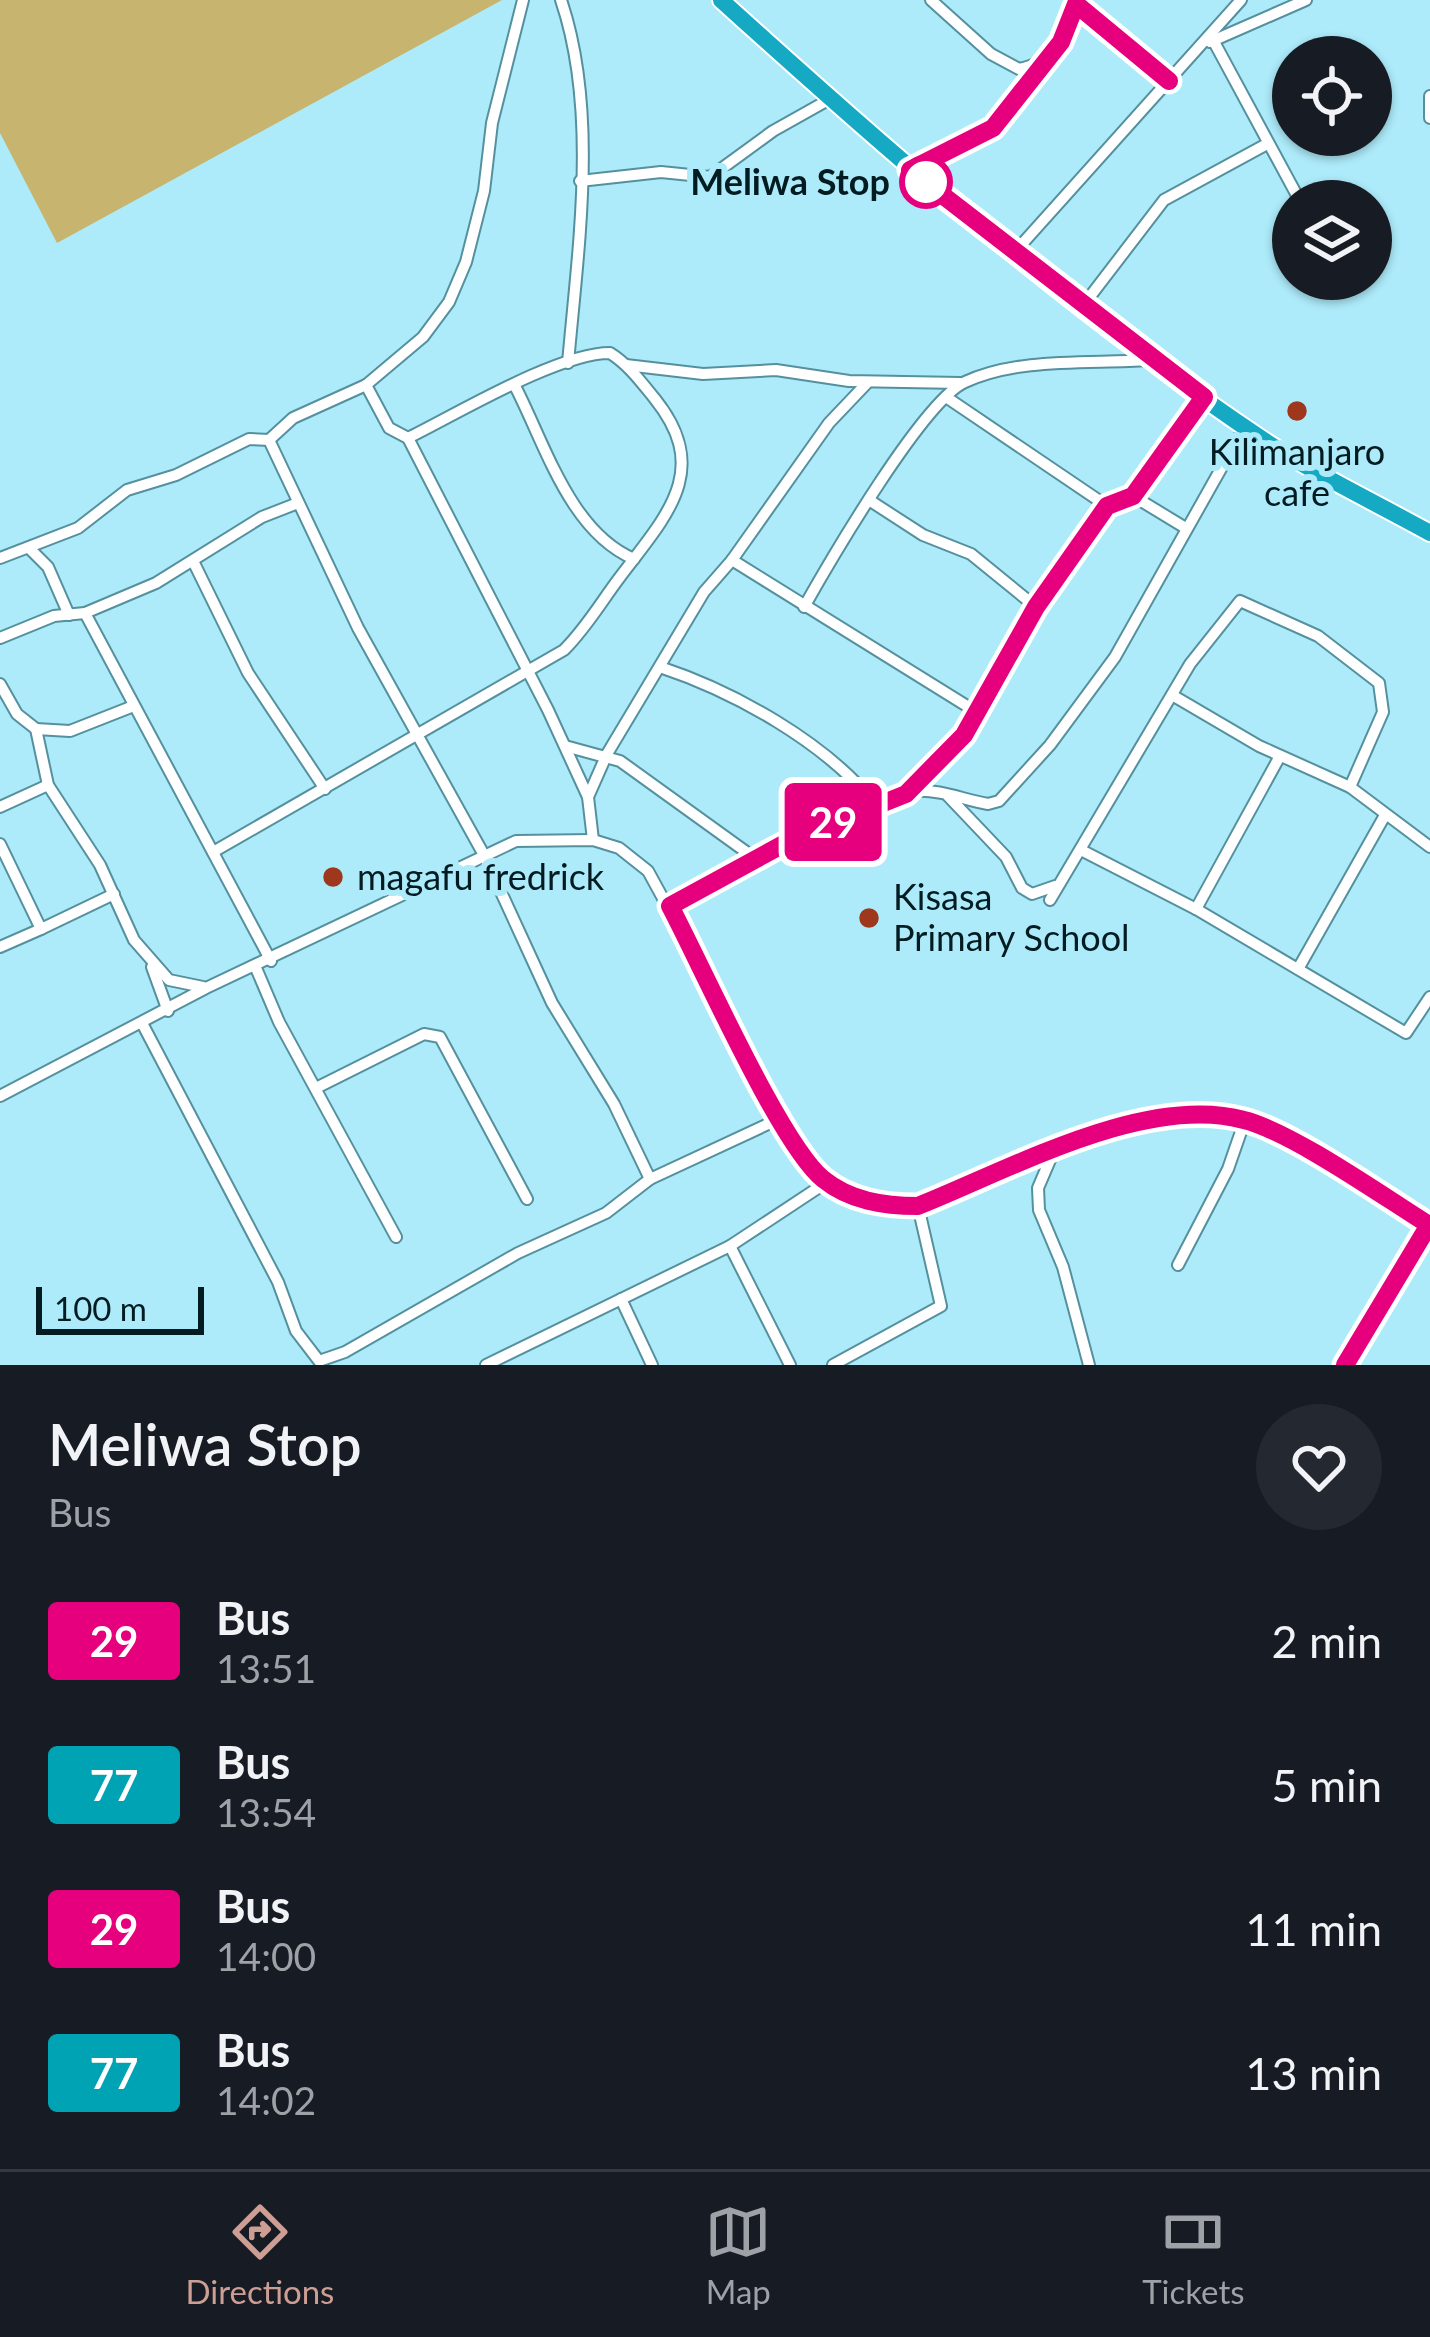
<!DOCTYPE html>
<html lang="en">
<head>
<meta charset="utf-8">
<style>
	body { margin:0; font-family:Lato,sans-serif; background:#242831; color:#f1f3f6; height:100vh; display:flex; flex-direction:column; font-size:45px; white-space:nowrap }
	* { box-sizing:border-box; margin:0 }
	p { font-size:39px; color:#9ea1a6 }
	.icon { flex:none; width:66px; height:66px; fill:none; stroke:currentColor; stroke-width:2; stroke-linecap:round; stroke-linejoin:round }
	.map { position:relative; height:1365px; overflow:hidden }
	.side { display:flex; flex-direction:column; background:#171b24; flex:1 }
	.side>* { flex:none }
	.badge { padding:0 24px; border-radius:9px; font-size:42px; line-height:78px }
	.fabs { position:absolute; left:1272px; top:36px; display:grid; gap:24px }
	.fabs a { display:grid; place-items:center; width:120px; height:120px; border-radius:50%; background:#171b24; box-shadow:0 3px 9px #0004; font-size:60px }
	.scale { position:absolute; left:36px; bottom:30px; width:168px; box-sizing:border-box; padding-left:12px; border:6px solid #031c21; border-top:0; font-size:33px; line-height:42px; white-space:nowrap; color:#031c21; -webkit-text-stroke:9px #adebfa; paint-order:stroke }
	.map>.badge { position:absolute; translate:-50% -50%; box-shadow:0 0 0 6px #fff }
	.round { display:grid; place-items:center; flex:none; width:126px; height:126px; border-radius:63px; background:#242831 }
	.summary { display:flex; align-items:center; justify-content:space-between; height:204px; padding:0 48px }
	h1 { font-size:57px; font-weight:600; line-height:90px }
	ul { padding:0; list-style:none }
	li { display:flex; align-items:center; gap:36px; height:144px; padding:0 48px }
	li div { flex:1 }
	li b { display:block; font-size:45px }
	li em { font-style:normal }
	li .badge { min-width:132px; font-weight:700; text-align:center }
	.menu { display:flex; justify-content:space-around; align-items:center; height:168px; border-top:3px solid #363941; background:#171b24; font-size:33px; color:#9ea1a6 }
	.menu a { display:grid; justify-items:center; gap:6px }
	.menu .on { color:#cc9e94 }
	.map>svg:first-child { display:block }
</style>
</head>
<body>
<div class="map">
<svg width="1430" height="1365" viewBox="0 0 1430 1365">
	<rect width="100%" height="100%" fill="#adebfa"/>
	<!-- green -->
	<polygon fill="#c7b46e" points="0,0 502,0 57,243 0,133"/>
	<g fill="none" stroke-linecap="round" stroke-linejoin="round">
		<defs>
			<g id="minor">
				<path d="M561 0C599 112 578 248 568 363"/>
				<path d="M931 0 991 54 1019 69C1053 63 1067 35 1076 4"/>
				<polyline points="1075,2 1169,81"/>
				<polyline points="1213,40 1300,201"/>
				<polyline points="1210,42 1306,0"/>
				<polyline points="1430,96 1430,118"/>
				<polyline points="910,169 982,137 1039,66"/>
				<polyline points="580,181 661,172 710,177 773,131 830,99"/>
				<polyline points="1371,240 1373,239"/>
				<polyline points="1013,254 1241,0"/>
				<polyline points="1082,307 1164,200 1267,144"/>
				<polyline points="626,365 703,374 776,370 849,381 960,383"/>
				<polyline points="366,385 389,428 408,438 548,710 588,797 593,840"/>
				<path d="M515 386C545 444 570 532 634 559"/>
				<polyline points="946,397 1107,506"/>
				<polyline points="269,440 358,628 484,855 552,1003 614,1104 650,1179"/>
				<polyline points="1133,496 1184,527"/>
				<polyline points="872,502 923,535 971,554 1036,607"/>
				<polyline points="30,549 48,567 69,615"/>
				<polyline points="0,558 78,528 127,490 176,475 249,439 269,440 293,418 366,385 423,337 449,302 466,262 484,191 492,123 523,0"/>
				<polyline points="732,560 829,423 868,382"/>
				<polyline points="193,561 248,673 325,789"/>
				<path d="M804 607C830 561 923 401 965 382 1019 357 1090 364 1148 360"/>
				<polyline points="85,613 271,961"/>
				<polyline points="0,638 54,616 85,613 156,583 262,517 298,503"/>
				<path d="M660 667C735 692 825 742 875 804"/>
				<polyline points="0,684 17,714 36,729 48,785 100,865 134,940 169,980 203,987"/>
				<polyline points="1172,695 1259,746 1350,787 1430,847"/>
				<polyline points="36,729 70,731 131,707"/>
				<polyline points="565,746 620,761 756,859"/>
				<polyline points="906,793 964,735 1036,607 1107,506 1133,496 1204,397"/>
				<polyline points="948,796 1006,857 1022,888 1032,894 1055,886"/>
				<polyline points="588,797 607,754 704,592 732,560 975,711"/>
				<polyline points="0,807 48,785"/>
				<polyline points="0,844 41,929 114,894"/>
				<polyline points="1081,850 1196,909 1406,1033 1430,997"/>
				<path d="M213 852 564 650C587 627 601 602 620 577 667 515 712 470 655 399 641 382 629 365 610 353 558 353 457 414 408 438"/>
				<polyline points="1050,900 1190,664 1240,601 1318,636 1379,683 1383,712 1350,787"/>
				<path d="M670 906C730 873 850 798 915 791 940 789 964 800 988 804L999 801 1050 745 1115 657 1245 426"/>
				<polyline points="1196,909 1280,756"/>
				<polyline points="0,947 41,929"/>
				<polyline points="152,967 168,1011"/>
				<polyline points="256,968 279,1022 396,1237"/>
				<polyline points="1298,969 1384,817"/>
				<polyline points="143,1025 278,1282 296,1331 319,1361 345,1352 518,1253 606,1213 650,1179 781,1118"/>
				<polyline points="318,1087 424,1034 440,1037 527,1199"/>
				<path d="M0 1096 206 988 516 841 593 840 619 848 648 871 810 1167C842 1195 875 1206 918 1206 1009 1170 1147 1093 1245 1120 1298 1135 1380 1195 1430 1226"/>
				<polyline points="1053,1153 1038,1188 1039,1210 1063,1267 1089,1365"/>
				<polyline points="730,1246 790,1365"/>
				<polyline points="1178,1265 1228,1169 1245,1120"/>
				<polyline points="621,1299 652,1365"/>
				<polyline points="486,1365 730,1246 827,1182"/>
				<polyline points="833,1365 941,1306 918,1206"/>
				<polyline points="1345,1365 1430,1224"/>
			</g>
			<path id="highway" d="M721 0C893 156 1068 309 1262 439 1315 474 1374 502 1430 533"/>
		</defs>
		<!-- minor casing -->
		<use href="#minor" stroke="#55909e" stroke-width="14"/>
		<!-- highway casing -->
		<use href="#highway" stroke="#fff" stroke-width="20"/>
		<!-- minor -->
		<use href="#minor" stroke="#fff" stroke-width="10"/>
		<!-- highway -->
		<use href="#highway" stroke="#15a9c4" stroke-width="16"/>
	</g>
	<g fill="none" stroke-linecap="round" stroke-linejoin="round">
		<defs>
			<path id="line" d="M1169 81 1076 4 1061 42 993 128 910 170 1204 397 1133 496 1107 506 1036 607 964 735 906 794 791 840 670 906C701 964 780 1144 823 1179 850 1201 884 1206 918 1206 1009 1170 1146 1093 1244 1120 1292 1132 1384 1197 1429 1225L1345 1365"/>
		</defs>
		<!-- line casing -->
		<use href="#line" stroke="#fff" stroke-width="27"/>
		<!-- line -->
		<use href="#line" stroke="#e6007e" stroke-width="18"/>
	</g>
	<!-- markers -->
	<circle fill="#fff" stroke="#e6007e" stroke-width="6" cx="926" cy="182" r="24"/>
	<g fill="#9f371d" stroke="#adebfa" stroke-width="4.5">
		<circle cx="1297" cy="411" r="12"/>
		<circle cx="333" cy="877" r="12"/>
		<circle cx="869" cy="918" r="12"/>
	</g>
	<g text-anchor="middle" stroke-width="12" stroke-linejoin="round" paint-order="stroke">
		<!-- stop labels -->
		<g font-size="36" font-weight="bold" fill="#031c21" stroke="#adebfa" text-anchor="end">
			<text x="890" y="195">Meliwa Stop</text>
		</g>
		<!-- poi labels -->
		<g font-size="36" fill="#031c21" stroke="#adebfa" text-anchor="start">
			<text x="1297" y="465" text-anchor="middle">Kilimanjaro<tspan x="1297" dy="41">cafe</tspan></text>
			<text x="357" y="890">magafu fredrick</text>
			<text x="893" y="910">Kisasa<tspan x="893" dy="41">Primary School</tspan></text>
		</g>
	</g>
</svg>
<div class="fabs">
<a><svg class="icon" aria-label="locate" viewBox="0 0 24 24"><circle cx="12" cy="12" r="6"/><path d="M12 2v4M12 18v4M2 12h4M18 12h4"/></svg></a>
<a><svg class="icon" aria-label="layers" viewBox="0 0 24 24"><path d="M12 4l9 5-9 5-9-5zM3 14l9 5 9-5"/></svg></a>
</div>
<div class="scale">100 m</div>
<b class="badge" style="left:833px;top:822px;background:#e6007e;color:#fff">29</b>
</div>
<section class="side">
<div class="summary"><div><h1>Meliwa Stop</h1><p>Bus</p></div><a class="round"><svg class="icon" aria-label="heart" viewBox="0 0 24 24"><path d="M12 20l-8-8c-3-5 5-10 8-4 3-6 11-1 8 4z"/></svg></a></div>
<ul>
<li><span class="badge" style="background:#e6007e;color:#fff">29</span><div><b>Bus</b><p>13:51</p></div><em>2 min</em></li>
<li><span class="badge" style="background:#00a3b4;color:#fff">77</span><div><b>Bus</b><p>13:54</p></div><em>5 min</em></li>
<li><span class="badge" style="background:#e6007e;color:#fff">29</span><div><b>Bus</b><p>14:00</p></div><em>11 min</em></li>
<li><span class="badge" style="background:#00a3b4;color:#fff">77</span><div><b>Bus</b><p>14:02</p></div><em>13 min</em></li>
</ul>
</section>
<nav class="menu">
<a class="on"><svg class="icon" aria-label="directions" viewBox="0 0 24 24"><path d="M12 3l9 9-9 9-9-9zM9 14v-3h6M13 9l2 2-2 2"/></svg>Directions</a>
<a><svg class="icon" aria-label="map" viewBox="0 0 24 24"><path d="M3 6l6-2 6 2 6-2v14l-6 2-6-2-6 2zM9 4v14M15 6v14"/></svg>Map</a>
<a><svg class="icon" aria-label="tickets" viewBox="0 0 24 24"><path d="M3 7h18v10H3zM15 7v10"/></svg>Tickets</a>
</nav>
</body>
</html>
